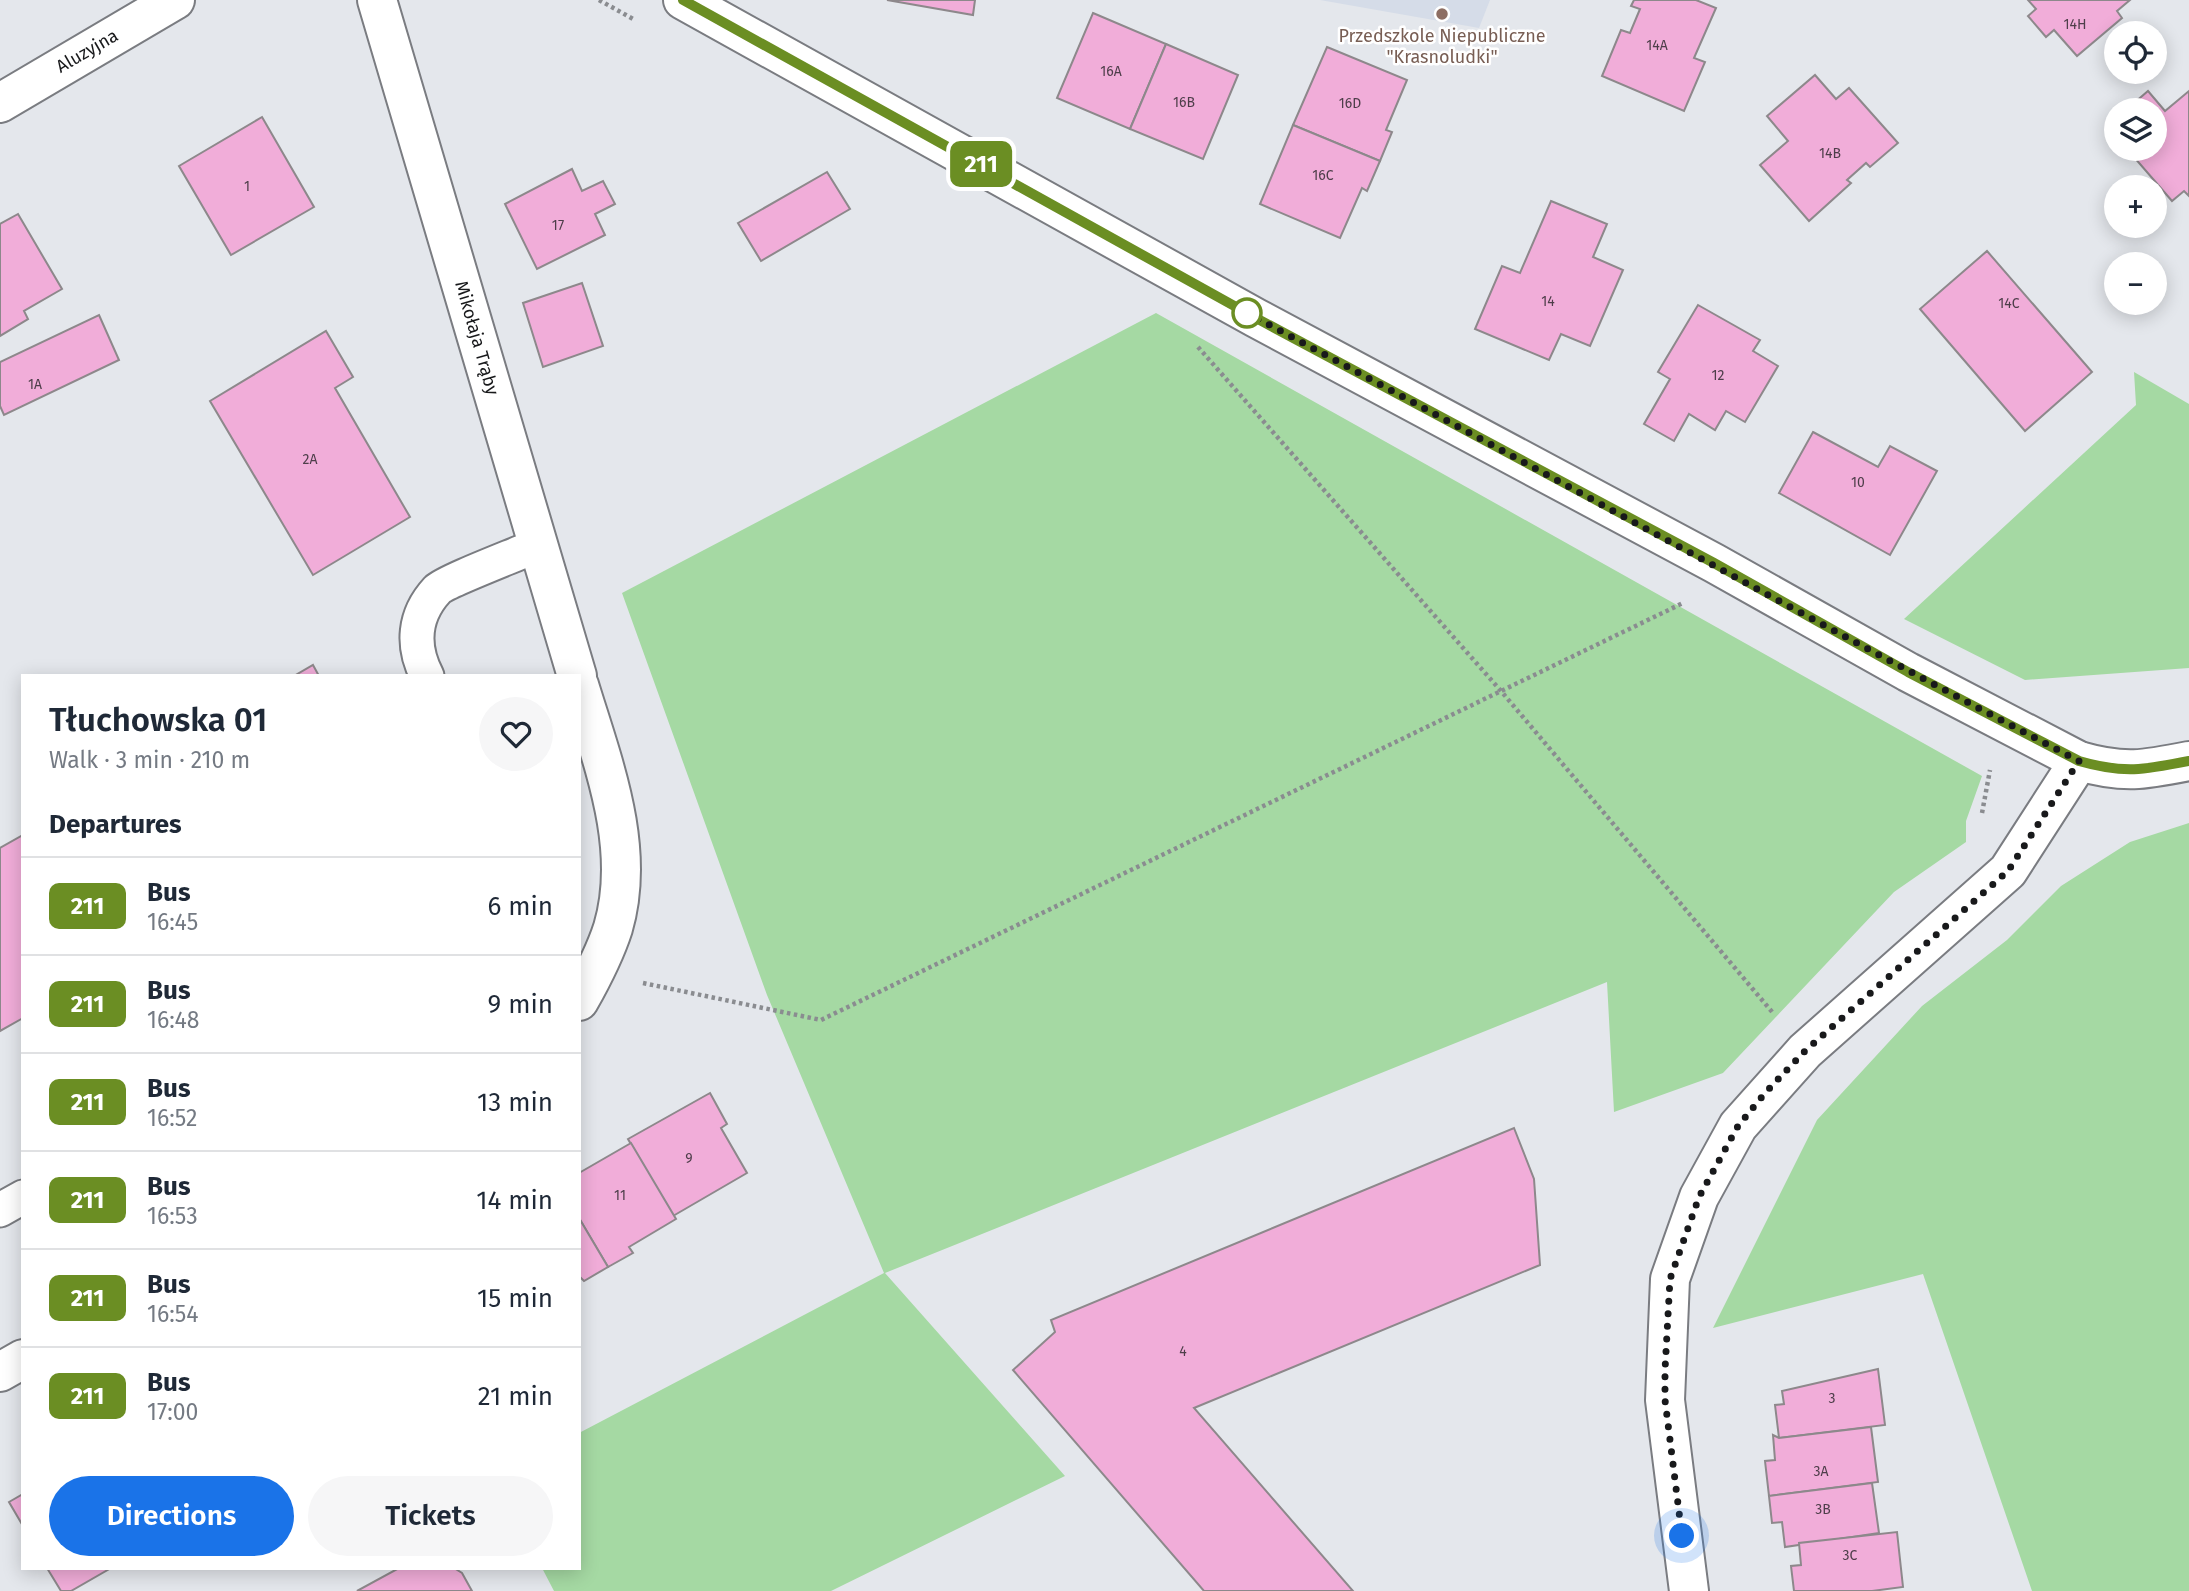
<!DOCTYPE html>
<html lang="en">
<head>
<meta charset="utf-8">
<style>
	body { margin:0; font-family:"Fira Sans",sans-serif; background:#f6f6f7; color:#1f2937; height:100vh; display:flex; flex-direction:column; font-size:26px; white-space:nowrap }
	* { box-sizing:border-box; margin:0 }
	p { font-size:23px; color:#747a83 }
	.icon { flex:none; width:38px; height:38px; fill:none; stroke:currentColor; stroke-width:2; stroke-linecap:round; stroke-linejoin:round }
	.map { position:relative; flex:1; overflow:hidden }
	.side { position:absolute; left:21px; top:674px; width:560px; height:896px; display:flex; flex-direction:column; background:#fff; border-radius:0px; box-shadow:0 4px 18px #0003 }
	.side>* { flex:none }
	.badge { padding:0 14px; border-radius:10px; font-size:24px; line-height:46px }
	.tools { position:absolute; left:2104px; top:21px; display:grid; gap:14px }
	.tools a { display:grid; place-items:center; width:63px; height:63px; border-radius:50%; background:#fff; box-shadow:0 4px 18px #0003; font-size:35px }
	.you { position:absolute; width:35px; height:35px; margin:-18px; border:5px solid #fff; border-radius:50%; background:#1a73e8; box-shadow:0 0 0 10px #1a73e833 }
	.map>.badge { position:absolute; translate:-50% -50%; box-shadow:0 0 0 4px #fff }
	h2 { padding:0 28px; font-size:26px; line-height:63px }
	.round { display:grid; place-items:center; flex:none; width:74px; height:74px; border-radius:37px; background:#f6f6f7 }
	.summary { display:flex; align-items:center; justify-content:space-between; height:119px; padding:0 28px }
	h1 { font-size:33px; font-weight:600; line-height:52px }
	.cta { display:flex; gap:14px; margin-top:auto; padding:14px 28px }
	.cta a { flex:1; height:80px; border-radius:42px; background:#1a73e8; color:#fff; font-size:28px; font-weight:600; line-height:80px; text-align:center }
	.cta a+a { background:#f6f6f7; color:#1f2937 }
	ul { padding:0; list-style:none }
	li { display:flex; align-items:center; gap:21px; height:98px; padding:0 28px; border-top:2px solid #e0e1e3 }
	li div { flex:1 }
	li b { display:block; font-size:26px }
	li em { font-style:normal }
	li .badge { min-width:77px; font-weight:700; text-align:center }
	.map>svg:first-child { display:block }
</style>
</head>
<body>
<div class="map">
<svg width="2189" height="1591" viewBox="0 0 2189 1591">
	<rect width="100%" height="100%" fill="#e4e7ec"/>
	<!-- built -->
	<polygon fill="#d5dce8" points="1320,0 1490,0 1479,28"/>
	<!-- green -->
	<g fill="#a5d9a3">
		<polygon points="1156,313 1982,776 1966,821 1966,842 1894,892 1723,1073 1614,1112 1607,982 885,1273 1065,1476 831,1591 554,1591 542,1568 579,1568 579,1433 884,1273 767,995 622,593"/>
		<polygon points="2134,372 2189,404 2189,668 2025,680 1904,619 2136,405"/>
		<polygon points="2189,823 2189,1591 2032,1591 1923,1274 1713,1328 1817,1120 1922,1006 2007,940 2061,886 2130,842"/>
	</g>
	<!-- building -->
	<g fill="#f1add9" stroke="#8d888b" stroke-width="2">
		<polygon points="887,0 975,0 973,15"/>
		<polygon points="1634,0 1696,0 1716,8 1694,58 1705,62 1684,111 1602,76 1621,30 1630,33 1640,9 1631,6"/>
		<polygon points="2028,0 2130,0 2117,11 2122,18 2077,56 2054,30 2046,37 2028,16 2036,9"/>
		<polygon points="1093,13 1166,44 1130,129 1057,98"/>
		<polygon points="1166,44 1238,75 1203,159 1130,129"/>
		<polygon points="1327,47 1407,80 1386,130 1392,132 1380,161 1293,125"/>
		<polygon points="1815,75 1836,99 1849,88 1898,143 1870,167 1866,163 1847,180 1851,183 1809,221 1760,165 1788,141 1767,116"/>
		<polygon points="2148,91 2165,111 2189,91 2189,196 2184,191 2172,201 2127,149 2154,149 2154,110 2126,110"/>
		<polygon points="262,117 314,207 231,255 179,166"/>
		<polygon points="1293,125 1380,161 1367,191 1362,188 1340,238 1260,204"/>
		<polygon points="572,169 582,191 603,181 615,204 595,214 605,235 537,269 505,204"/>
		<polygon points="827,172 850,209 761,261 738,223"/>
		<polygon points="1551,201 1607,224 1593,257 1623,270 1590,346 1561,334 1549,360 1475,329 1502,266 1520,273"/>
		<polygon points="18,214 62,289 24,311 28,319 0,336 0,224"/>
		<polygon points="1987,251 2092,372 2025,431 1920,309"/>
		<polygon points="582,283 603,346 543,367 523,303"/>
		<polygon points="1698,305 1760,340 1753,351 1778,366 1745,422 1726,411 1715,430 1689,414 1674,441 1644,424 1670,379 1658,372"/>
		<polygon points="99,315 119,360 4,415 0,406 0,362"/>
		<polygon points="326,331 353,377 335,388 410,517 313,575 210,401"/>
		<polygon points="1813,432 1878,467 1890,446 1937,471 1890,555 1779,493"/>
		<polygon points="313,665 319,676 294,676"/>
		<polygon points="23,835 23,1018 0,1031 0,848"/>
		<polygon points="710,1093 727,1124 721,1128 747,1173 673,1216 628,1139"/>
		<polygon points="1514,1128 1534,1179 1540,1265 1194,1408 1353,1591 1204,1591 1013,1370 1055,1332 1051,1320"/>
		<polygon points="631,1143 676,1219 629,1247 633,1253 608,1267 579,1218 579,1173"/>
		<polygon points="579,1218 608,1267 584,1281 579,1276"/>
		<polygon points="1878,1369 1885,1425 1779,1438 1775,1405 1784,1404 1782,1391"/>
		<polygon points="1871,1427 1878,1482 1769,1496 1765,1461 1775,1460 1773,1435 1779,1438"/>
		<polygon points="1872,1483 1879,1533 1785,1547 1782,1522 1772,1523 1769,1496"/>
		<polygon points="23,1494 23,1526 9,1502"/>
		<polygon points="1897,1532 1903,1587 1872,1591 1794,1591 1791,1566 1801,1565 1799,1543"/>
		<polygon points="47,1568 111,1568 71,1591 61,1591"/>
		<polygon points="399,1568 454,1568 462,1573 472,1591 357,1591"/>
	</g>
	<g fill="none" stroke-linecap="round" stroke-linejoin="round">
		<defs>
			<g id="lane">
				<path d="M427 676C411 645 414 615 437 590 446 581 521 553 538 545"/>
				<polyline points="0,1210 23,1197"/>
			</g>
			<g id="street">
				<polyline points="377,0 577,676"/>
				<path d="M683 0 1256 318 1714 563 1908 672 2079 761C2124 774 2144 770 2189 761"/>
				<polyline points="0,103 175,0"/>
				<path d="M579 685C602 761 637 847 613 928 605 953 592 978 579 1001"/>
				<polyline points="0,1372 23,1359"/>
				<polyline points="1689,1591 1665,1400 1670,1279 1699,1197 1738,1126 1805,1051 2008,871 2079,761"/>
			</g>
		</defs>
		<!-- lane casing -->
		<use href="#lane" stroke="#7a7c81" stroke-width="37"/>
		<!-- street casing -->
		<use href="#street" stroke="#7a7c81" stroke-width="42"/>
		<!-- path -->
		<g stroke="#8a8c90" stroke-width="4.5" stroke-dasharray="3.5 3.5" stroke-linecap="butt">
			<polyline points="599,0 635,20"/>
			<polyline points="1198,347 1501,691 1773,1013"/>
			<polyline points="1982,813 1990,770"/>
			<polyline points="643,983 821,1020 1683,603"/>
		</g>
		<!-- lane -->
		<use href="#lane" stroke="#fff" stroke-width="33"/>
		<!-- street -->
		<use href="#street" stroke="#fff" stroke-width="38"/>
	</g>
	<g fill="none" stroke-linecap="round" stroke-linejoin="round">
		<defs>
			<path id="line" d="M683 0 1256 318 1714 563 1908 672 2079 761C2124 774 2144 770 2189 761"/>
		</defs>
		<!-- line casing -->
		<use href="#line" stroke="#fff" stroke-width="16"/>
		<!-- line -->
		<use href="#line" stroke="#6b8e23" stroke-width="10"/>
		<!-- walk -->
		<path stroke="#18191b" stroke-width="7" stroke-dasharray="0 12.6" d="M1247 313C1525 461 1800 615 2079 761L2008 871 1805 1051 1765 1093 1738 1126 1699 1197 1670 1279 1665 1370V1400L1682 1536"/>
	</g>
	<!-- markers -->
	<circle fill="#8d6e63" stroke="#fff" stroke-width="2.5" cx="1442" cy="14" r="7"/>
	<circle fill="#fff" stroke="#6b8e23" stroke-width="3.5" cx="1247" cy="313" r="14"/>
	<g text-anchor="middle" stroke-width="5" stroke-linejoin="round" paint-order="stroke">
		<!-- number labels -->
		<g font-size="14" fill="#4e3e4a">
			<text x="2075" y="29">14H</text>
			<text x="1657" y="50">14A</text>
			<text x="1111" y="76">16A</text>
			<text x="1184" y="107">16B</text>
			<text x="1350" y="108">16D</text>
			<text x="1830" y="158">14B</text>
			<text x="1323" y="180">16C</text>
			<text x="247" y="191">1</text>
			<text x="558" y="230">17</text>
			<text x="1548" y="306">14</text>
			<text x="2009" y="308">14C</text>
			<text x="1718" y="380">12</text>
			<text x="35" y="389">1A</text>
			<text x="310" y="464">2A</text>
			<text x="1858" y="487">10</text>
			<text x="689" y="1163">9</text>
			<text x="620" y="1200">11</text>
			<text x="1183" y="1356">4</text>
			<text x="1832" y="1403">3</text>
			<text x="1821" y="1476">3A</text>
			<text x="1823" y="1514">3B</text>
			<text x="1850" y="1560">3C</text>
		</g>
		<!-- education labels -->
		<g font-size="18" fill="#785e54" stroke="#fff">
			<text x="1442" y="42">Przedszkole Niepubliczne<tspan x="1442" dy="21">"Krasnoludki"</tspan></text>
		</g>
		<!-- street labels -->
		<g font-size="18" fill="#18191b" stroke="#fff">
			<text transform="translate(87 51) rotate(-30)" y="6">Aluzyjna</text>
			<text transform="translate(477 338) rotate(74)" y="6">Mikołaja Trąby</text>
		</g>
	</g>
</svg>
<div class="tools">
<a><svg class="icon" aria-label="locate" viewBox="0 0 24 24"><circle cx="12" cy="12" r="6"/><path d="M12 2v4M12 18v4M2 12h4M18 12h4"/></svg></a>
<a><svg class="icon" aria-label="layers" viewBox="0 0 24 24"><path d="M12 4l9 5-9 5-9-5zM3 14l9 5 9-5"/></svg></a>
<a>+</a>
<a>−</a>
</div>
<div class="you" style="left:1682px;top:1536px"></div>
<b class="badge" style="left:981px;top:164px;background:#6b8e23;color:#fff">211</b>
<section class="side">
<div class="summary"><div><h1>Tłuchowska 01</h1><p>Walk · 3 min · 210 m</p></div><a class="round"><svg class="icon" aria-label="heart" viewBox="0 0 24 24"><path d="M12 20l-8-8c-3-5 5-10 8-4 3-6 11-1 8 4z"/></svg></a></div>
<h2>Departures</h2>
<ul>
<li><span class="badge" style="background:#6b8e23;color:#fff">211</span><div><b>Bus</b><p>16:45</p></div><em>6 min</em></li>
<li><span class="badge" style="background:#6b8e23;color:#fff">211</span><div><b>Bus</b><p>16:48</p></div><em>9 min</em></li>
<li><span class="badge" style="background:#6b8e23;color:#fff">211</span><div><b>Bus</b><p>16:52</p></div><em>13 min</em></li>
<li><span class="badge" style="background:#6b8e23;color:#fff">211</span><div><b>Bus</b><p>16:53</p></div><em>14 min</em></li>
<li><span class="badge" style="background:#6b8e23;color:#fff">211</span><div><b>Bus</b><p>16:54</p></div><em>15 min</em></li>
<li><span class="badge" style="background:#6b8e23;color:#fff">211</span><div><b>Bus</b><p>17:00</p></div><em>21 min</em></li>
</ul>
<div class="cta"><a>Directions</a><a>Tickets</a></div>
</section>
</div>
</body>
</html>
